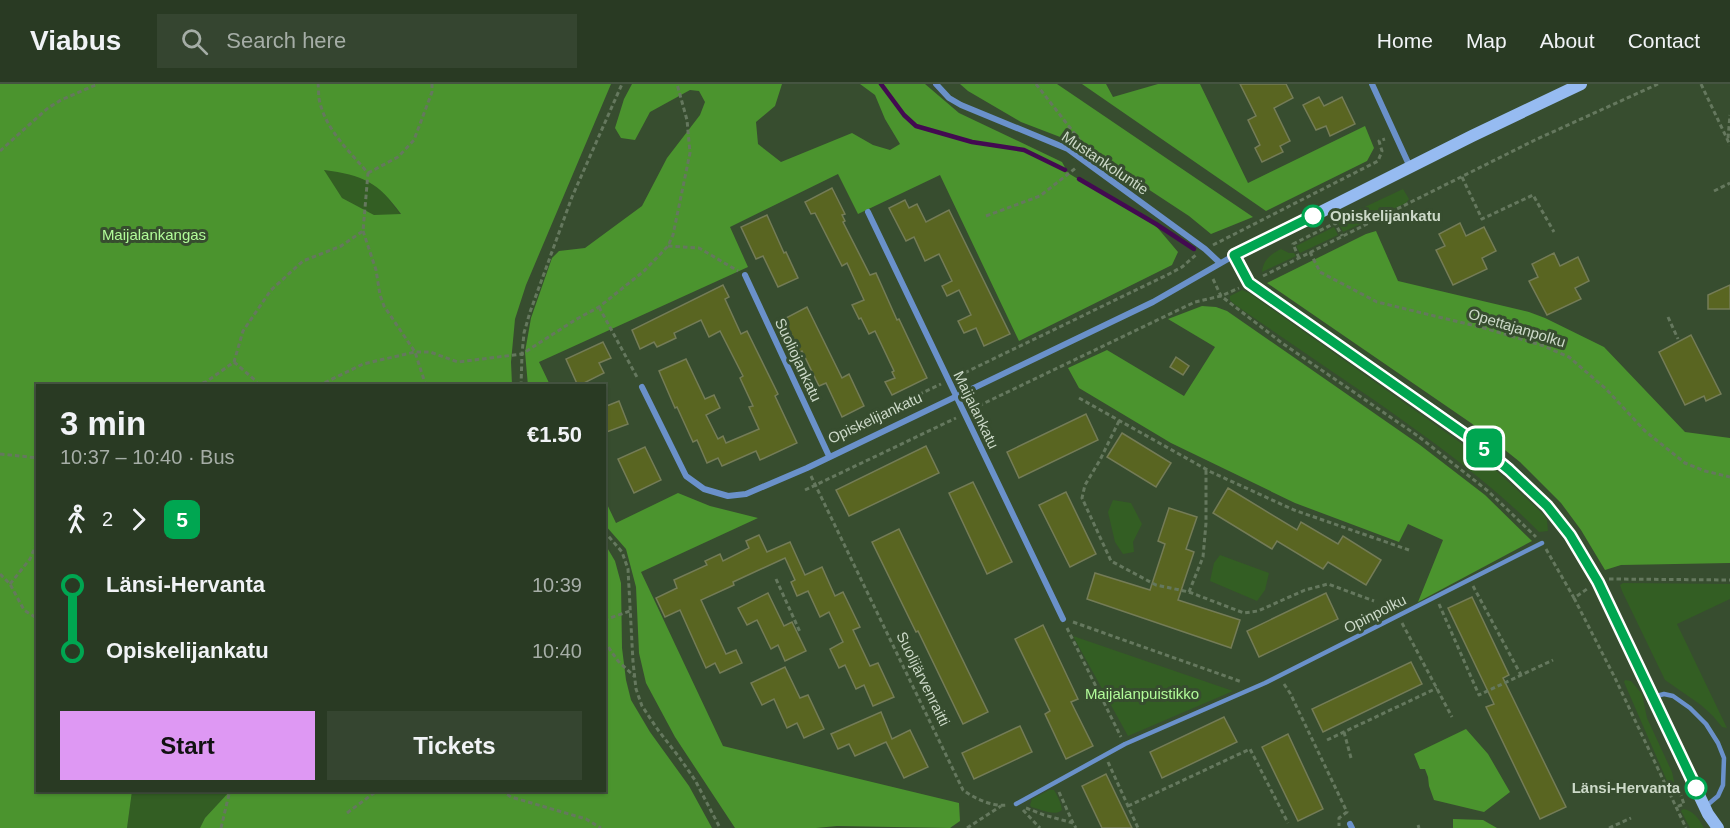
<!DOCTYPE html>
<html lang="en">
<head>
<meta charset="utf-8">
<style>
	body { margin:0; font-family:Arial,sans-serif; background:#354530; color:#f1f3f6; height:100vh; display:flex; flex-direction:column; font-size:22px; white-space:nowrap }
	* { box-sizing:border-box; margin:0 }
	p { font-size:20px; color:#a5ada6 }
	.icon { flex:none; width:33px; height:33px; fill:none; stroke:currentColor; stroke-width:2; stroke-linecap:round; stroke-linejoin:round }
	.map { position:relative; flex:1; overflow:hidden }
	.side { position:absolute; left:36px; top:300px; width:570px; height:408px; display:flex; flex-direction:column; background:#293a23; border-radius:0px; box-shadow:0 2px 4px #0004,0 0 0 2px #455441 }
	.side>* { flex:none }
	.badge { padding:0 12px; border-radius:9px; font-size:21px; line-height:39px }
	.map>.badge { position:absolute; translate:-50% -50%; box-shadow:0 0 0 3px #fff }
	.legs { display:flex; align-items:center; gap:9px; height:66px; padding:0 24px; font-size:20px }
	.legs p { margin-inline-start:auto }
	.summary { display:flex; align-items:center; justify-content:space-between; height:102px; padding:0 24px }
	h1 { font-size:33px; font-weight:700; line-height:45px }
	.cta { display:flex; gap:12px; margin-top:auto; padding:12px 24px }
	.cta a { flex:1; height:69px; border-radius:0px; background:#de98f3; color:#111; font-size:24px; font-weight:700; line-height:69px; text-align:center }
	.cta a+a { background:#354530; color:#f1f3f6 }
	ul { padding:0 24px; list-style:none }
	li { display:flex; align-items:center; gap:21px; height:66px; font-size:22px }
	li i { display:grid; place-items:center; width:9px; height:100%; margin:0 8px; background:currentColor }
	li i::after { content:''; width:15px; height:15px; margin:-8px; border:4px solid; border-radius:50%; background:#293a23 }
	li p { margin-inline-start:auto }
	li:first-child i { background:linear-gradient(#0000 50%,currentColor 0) }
	li:last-child i { background:linear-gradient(currentColor 50%,#0000 0) }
	header { display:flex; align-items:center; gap:36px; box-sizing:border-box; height:84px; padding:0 30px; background:#293a23; border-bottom:2px solid #455441 }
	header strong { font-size:28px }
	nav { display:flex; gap:33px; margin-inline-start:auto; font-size:21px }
	.search { width:420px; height:54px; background:#354530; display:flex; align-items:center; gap:15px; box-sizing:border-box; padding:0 21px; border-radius:0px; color:#a5ada6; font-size:22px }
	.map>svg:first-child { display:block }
</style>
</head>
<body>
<header>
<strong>Viabus</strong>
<div class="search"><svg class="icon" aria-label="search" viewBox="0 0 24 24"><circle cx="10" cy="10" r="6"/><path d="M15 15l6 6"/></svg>Search here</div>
<nav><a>Home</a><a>Map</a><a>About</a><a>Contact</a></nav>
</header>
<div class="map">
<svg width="1730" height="744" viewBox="0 0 1730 744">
	<rect width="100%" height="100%" fill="#374d2f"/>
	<!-- green -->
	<g fill="#335e23">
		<polygon points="323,86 351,89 381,105 401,131 374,131 342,114"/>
		<polygon points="1403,105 1409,115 1406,119 1343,148 1337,136"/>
		<polygon points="1334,143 1338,151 1300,169 1296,162"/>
		<path d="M1281 165 1289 169H1294L1296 172 1262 188C1263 176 1271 170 1281 165Z"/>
		<path d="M1242 206 1249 209 1485 376 1544 431 1547 436 1548 447 1539 448C1489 397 1432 357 1374 316 1327 284 1280 252 1234 220L1230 216V212Z"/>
		<polygon points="1113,416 1131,419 1142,440 1133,458 1134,468 1123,470 1115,458 1108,428"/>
		<polygon points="1220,471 1269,489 1265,506 1257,517 1210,497 1214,479"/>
		<polygon points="1623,499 1730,500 1730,515 1677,540 1727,644 1722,643 1713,632 1701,621 1665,596 1622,507 1620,501"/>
		<polygon points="1073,552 1233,607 1128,652"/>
		<polygon points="1625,596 1631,597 1642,610 1647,634 1672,688 1674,697 1673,701 1670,700 1667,697 1624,598"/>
		<path d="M1049 706H1054C1058 712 1061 719 1062 726 1054 733 1041 725 1031 723L1030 721 1032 715Z"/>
		<polygon points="132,707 230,707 205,734 200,744 127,744"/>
		<path d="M1683 725C1693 726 1699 735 1704 744H1690L1681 727Z"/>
	</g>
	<!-- forest -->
	<g fill="#4b942e" fill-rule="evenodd">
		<path d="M0 0H611L526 201 515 235 511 278 512 301 38 302V706L132 707 127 744H0ZM324 86C363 91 378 98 401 130L374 131 342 114Z"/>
		<polygon points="632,0 782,0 775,22 756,38 758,60 781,78 852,49 873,61 890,66 900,60 885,35 875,11 860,0 925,0 959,29 1062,78 1068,89 1156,142 1178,168 1172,181 1019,257 940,91 858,130 838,90 730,143 748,183 539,278 550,301 528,302 525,268 531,234 552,174 559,167 585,164 642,122 667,74 700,31 705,18 699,7 690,6 650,28 635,56 621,54 615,44 624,15"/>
		<polygon points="960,0 1057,0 1253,133 1211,150 1189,132 1081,61 1021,38 968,7"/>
		<polygon points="1082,0 1106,0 1113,13 1158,0 1200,0 1248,99 1365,42 1374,64 1367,77 1266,127"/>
		<polygon points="1376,147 1398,197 1529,228 1545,234 1604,263 1685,348 1730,354 1730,479 1621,481 1605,486 1581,446 1561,419 1520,378 1471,339 1267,199 1366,150"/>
		<polygon points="1202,222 1216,223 1227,227 1420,361 1485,411 1532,457 1418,518 1443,456 1408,440 1399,458 1295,419 1171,359 1079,304 1068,284 1107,266 1184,312 1215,263 1168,235"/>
		<polygon points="678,409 710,422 758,434 641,488 723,662 959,719 960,737 950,744 837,742 816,744 735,744 675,653 646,599 639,569 636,503 626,465 605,441 605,416 616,439"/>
		<polygon points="605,460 615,477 621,499 622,564 626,596 631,616 650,648 689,702 712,744 200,744 205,734 230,707 604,706"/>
		<polygon points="1466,645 1488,670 1510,708 1484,728 1434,716 1429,702 1428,693 1425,685 1420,685 1414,670"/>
		<polygon points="1453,735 1483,736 1497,744 1453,744"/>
	</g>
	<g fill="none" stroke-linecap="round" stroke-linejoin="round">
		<!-- stream -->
		<g stroke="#430a51" stroke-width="4.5">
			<polyline points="881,0 904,31 916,42 972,58 1024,66 1065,86"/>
			<polyline points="1079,95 1156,140 1194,165"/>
		</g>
	</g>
	<!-- building -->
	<g fill="#596521" stroke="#747c57" stroke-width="1.5">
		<polygon points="1240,0 1286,0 1293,14 1274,24 1290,57 1280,62 1283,68 1262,78 1255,64 1260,61 1248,36 1256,32"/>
		<polygon points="1319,13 1324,22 1342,13 1355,40 1330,52 1326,42 1316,46 1303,21"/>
		<polygon points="832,104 845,130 842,131 845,137 843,138 870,191 876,189 897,236 899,235 927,294 892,311 885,298 895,294 892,288 894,287 875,247 869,250 861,234 859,235 852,221 864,216 847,179 842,182 815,129 811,130 805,118"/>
		<polygon points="905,116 909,124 917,120 926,138 949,126 1010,250 984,262 976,244 964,249 958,237 971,231 959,206 947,212 942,202 952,197 939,170 925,177 914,153 906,157 889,124"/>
		<polygon points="767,131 784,169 786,168 798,194 778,203 763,172 756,175 741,143"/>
		<polygon points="1460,139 1466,152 1484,143 1496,167 1482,174 1487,185 1453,201 1436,166 1445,162 1439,150"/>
		<polygon points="1554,169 1560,182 1578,173 1589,197 1575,204 1581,215 1547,231 1529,197 1538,193 1532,180"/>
		<polygon points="723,201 729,213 725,215 741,250 747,247 778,310 775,312 797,359 760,376 756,367 722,382 718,374 707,379 697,356 693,358 677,323 675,324 659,287 686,275 705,315 714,311 720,324 706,331 718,355 723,352 726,359 759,345 749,323 753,322 740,294 743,292 720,247 709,253 701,236 674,249 676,254 657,263 654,258 640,265 632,246"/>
		<polygon points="1730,201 1730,225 1708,225 1708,211"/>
		<polygon points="807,223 842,294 849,290 864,322 842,333 826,299 819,302 802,267 800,268 784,235"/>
		<polygon points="1691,251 1721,310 1706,317 1704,312 1685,321 1659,268"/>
		<polygon points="603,258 611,274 599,279 604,289 578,302 566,275"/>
		<polygon points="1176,273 1189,282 1183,291 1170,283"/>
		<polygon points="619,317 628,340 604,349 604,323"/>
		<polygon points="1086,330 1098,356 1019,394 1007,368"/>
		<polygon points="1122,349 1171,379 1156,403 1107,373"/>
		<polygon points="926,362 939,389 849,432 836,406"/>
		<polygon points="645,363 661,396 634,409 618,375"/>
		<polygon points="973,398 1012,478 987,490 949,409"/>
		<polygon points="1228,404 1297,446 1301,438 1338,460 1343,452 1381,476 1366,501 1328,478 1323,485 1277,457 1272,465 1213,429"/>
		<polygon points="1066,408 1096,470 1070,483 1039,421"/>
		<polygon points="1169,424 1197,433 1186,465 1194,468 1178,516 1240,536 1231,564 1087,515 1095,489 1150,506 1165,460 1158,457"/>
		<polygon points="899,445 988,628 963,640 918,547 916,548 872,458"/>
		<polygon points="759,451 767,468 790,458 805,491 822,483 835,512 843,508 860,543 853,546 870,582 878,579 894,613 873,622 864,601 856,605 845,581 839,584 830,565 843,558 829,528 820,533 808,507 797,512 791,498 795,496 785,474 733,498 734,501 701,516 726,570 736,566 742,579 720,589 715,579 706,584 680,526 665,533 656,514 677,504 674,496 707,481 705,477 720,470 723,477 749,464 746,457"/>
		<polygon points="768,509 784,542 792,538 806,567 785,577 778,561 771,565 757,536 747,541 738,524"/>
		<polygon points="1326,509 1338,535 1259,573 1247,547"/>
		<polygon points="1472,513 1509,591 1503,594 1566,723 1540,735 1486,623 1494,620 1448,524"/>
		<polygon points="1043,541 1078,615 1071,618 1093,662 1066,675 1045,630 1050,627 1015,555"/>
		<polygon points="1411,578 1422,600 1323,648 1312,625"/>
		<polygon points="785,583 800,614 808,611 824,645 804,654 797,639 787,644 774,615 762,621 751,599"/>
		<polygon points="881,628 892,655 910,646 928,683 904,694 886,658 855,672 849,660 838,665 831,650"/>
		<polygon points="1224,633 1237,658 1162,694 1150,668"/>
		<polygon points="1020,642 1032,668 974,695 962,669"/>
		<polygon points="1288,650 1323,725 1298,737 1262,663"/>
		<polygon points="1106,690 1132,744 1102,744 1082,702"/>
	</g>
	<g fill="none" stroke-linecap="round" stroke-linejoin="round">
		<!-- path -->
		<g stroke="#65785e" stroke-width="3" stroke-dasharray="4.5 3" stroke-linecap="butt">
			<polyline points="1036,0 1085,63"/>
			<polyline points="1701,0 1730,61"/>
			<polyline points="1728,54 1730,31"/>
			<polyline points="0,67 48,24 61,16 98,0"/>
			<polyline points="368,89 398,73 414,56 432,8 432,0"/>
			<polyline points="1462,93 1482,135 1533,111 1554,148"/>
			<polyline points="1714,107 1730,99"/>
			<polyline points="986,132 1040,112 1077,83"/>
			<polyline points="363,147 376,186 380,211 384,222 415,268 426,302"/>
			<polyline points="1213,161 1378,77 1382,67 1379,57 1385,55"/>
			<polyline points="668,162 699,164 738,187"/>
			<polyline points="1310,168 1320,188 1377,218 1484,244 1541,261 1569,273 1606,305 1645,347 1685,379 1705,387 1730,393"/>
			<polyline points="1299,174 1293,160 1335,139 1342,152"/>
			<polyline points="1263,192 1535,56 1658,0"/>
			<polyline points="1213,195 1221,212 1282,259 1418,352 1488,407 1536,453"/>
			<polyline points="599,223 638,295"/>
			<polyline points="1668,233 1678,255"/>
			<polyline points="234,278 256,297 258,302"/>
			<polyline points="958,292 1169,190 1182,183 1197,170"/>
			<path d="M188 302 206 298 234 278 243 247 271 206 303 177 341 162 363 147 368 89C350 68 327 47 320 19 318 13 319 6 318 0"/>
			<polyline points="318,302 363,280 415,268 430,268 458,278 522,270 575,236 599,223 644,187 668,162 673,151 690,69 687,36 677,0"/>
			<polyline points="521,302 522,270 524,249 530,228 572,113 622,0"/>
			<polyline points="1079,314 1211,388 1294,426 1409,466"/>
			<polyline points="972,325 1195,218 1221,212 1239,204"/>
			<polyline points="1119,337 1100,376 1085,401 1082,414 1111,477 1156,501 1189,508 1244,529 1258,527 1305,506 1328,500 1374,517"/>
			<polyline points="831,353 941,300"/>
			<polyline points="0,370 38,374"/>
			<path d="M811 392 963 706C975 715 993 723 1008 721"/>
			<polyline points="805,406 956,334"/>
			<polyline points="604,447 622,468 628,485 633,578 636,605 642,622 658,646 679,673 695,696 720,744"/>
			<polyline points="1546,465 1574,514 1587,505"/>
			<polyline points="0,490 10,500 24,526 38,535"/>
			<polyline points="776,495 800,548"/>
			<polyline points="1609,495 1730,496"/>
			<polyline points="10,500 30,475 38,456"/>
			<polyline points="1473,502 1521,591"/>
			<polyline points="1189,508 1203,473 1206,439 1206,385"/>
			<polyline points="1574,514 1615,594 1686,744"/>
			<polyline points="1439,520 1479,611 1553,576"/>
			<polyline points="604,536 630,527"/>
			<polyline points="1073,538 1242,598"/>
			<polyline points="1402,539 1452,633"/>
			<polyline points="1067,544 1121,653"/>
			<polyline points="604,557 618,577 634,592"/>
			<polyline points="1284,600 1290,609 1347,728 1339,734 1339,742"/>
			<polyline points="1344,648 1351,674"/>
			<polyline points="1327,656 1437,604"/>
			<polyline points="1108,678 1138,744"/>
			<polyline points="501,706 511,713 586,735 601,744"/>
			<polyline points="1669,707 1678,703 1684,720 1676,723"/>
			<polyline points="1059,708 1073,739"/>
			<polyline points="1128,722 1250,665 1288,739"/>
			<polyline points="1026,724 1044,731 1073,739 1076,744"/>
			<polyline points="1023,726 1040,744"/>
			<polyline points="347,729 378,706"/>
			<polyline points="1418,741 1419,744"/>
			<polyline points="221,744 230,706"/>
			<polyline points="967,744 1001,722"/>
			<polyline points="1609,744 1631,734"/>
		</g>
		<!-- lane -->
		<g stroke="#6a91ca" stroke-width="4.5">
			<polyline points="1653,613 1664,610 1673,612 1690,624 1706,640 1718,659 1724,674 1723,701 1718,712 1705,723"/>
			<polyline points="1016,720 1125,660 1265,599 1542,459"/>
		</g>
		<!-- street -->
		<g stroke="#6a91ca" stroke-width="6">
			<polyline points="936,0 949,14 961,21 1068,65 1205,165 1220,179"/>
			<polyline points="1372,0 1410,83"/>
			<polyline points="868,128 1063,535"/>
			<polyline points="745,191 829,372"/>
			<polyline points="642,303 686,392 704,405 728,412 746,410 807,384 1153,218 1235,171"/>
			<polyline points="1350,740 1352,744"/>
		</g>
		<!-- secondary -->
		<polyline stroke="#96bbf1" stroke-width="12" points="1581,0 1472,52 1235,171 1249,199 1475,357 1509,385 1547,422 1570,451 1598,498 1708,730 1718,744"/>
	</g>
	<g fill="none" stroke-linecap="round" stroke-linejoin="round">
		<defs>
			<polyline id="line-1" points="1313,132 1234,171 1249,199 1474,357 1509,386 1547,422 1570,451 1598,498 1696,704"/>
		</defs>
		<!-- line-1 casing -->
		<use href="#line-1" stroke="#fff" stroke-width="14"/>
		<!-- line-1 -->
		<use href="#line-1" stroke="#00a651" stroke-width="9"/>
	</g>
	<!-- markers -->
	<g fill="#fff" stroke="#00a651" stroke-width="3">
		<circle cx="1313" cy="132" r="10"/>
		<circle cx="1696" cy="704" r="10"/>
	</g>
	<g text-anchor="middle" stroke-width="6" stroke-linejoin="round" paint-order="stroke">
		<!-- street labels -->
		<g font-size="15" fill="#ccd9c8" stroke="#374d2f">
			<text transform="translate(1105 79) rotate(34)" y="5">Mustankoluntie</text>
			<text transform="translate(1517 244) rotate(17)" y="5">Opettajanpolku</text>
			<text transform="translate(798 276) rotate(65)" y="5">Suoliojankatu</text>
			<text transform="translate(976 326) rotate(64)" y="5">Maijalankatu</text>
			<text transform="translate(875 334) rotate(-25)" y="5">Opiskelijankatu</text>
			<text transform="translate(1375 530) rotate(-27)" y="5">Opinpolku</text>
			<text transform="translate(923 595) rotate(64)" y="5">Suolijärvenraitti</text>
		</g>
		<!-- stop labels -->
		<g font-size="15" font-weight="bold" fill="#ccd9c8" stroke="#374d2f" text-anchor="start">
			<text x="1330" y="137">Opiskelijankatu</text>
			<text x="1680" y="709" text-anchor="end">Länsi-Hervanta</text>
		</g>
		<!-- park labels -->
		<g font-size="15" fill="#b1fb99" stroke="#374d2f">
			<text x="154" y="156">Maijalankangas</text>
			<text x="1142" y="615">Maijalanpuistikko</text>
		</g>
	</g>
</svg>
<b class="badge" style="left:1484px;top:364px;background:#00a651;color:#fff">5</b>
<section class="side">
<div class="summary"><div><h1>3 min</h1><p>10:37 – 10:40 · Bus</p></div><b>€1.50</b></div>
<div class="legs"><svg class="icon" aria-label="walk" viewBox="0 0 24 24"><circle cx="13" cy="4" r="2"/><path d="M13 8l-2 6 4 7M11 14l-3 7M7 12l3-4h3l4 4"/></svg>2<svg class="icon" aria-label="forward" viewBox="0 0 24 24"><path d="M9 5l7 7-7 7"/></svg><b class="badge" style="background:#00a651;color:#fff">5</b></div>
<ul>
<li><i style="color:#00a651"></i><b>Länsi-Hervanta</b><p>10:39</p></li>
<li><i style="color:#00a651"></i><b>Opiskelijankatu</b><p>10:40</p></li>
</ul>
<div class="cta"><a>Start</a><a>Tickets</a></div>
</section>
</div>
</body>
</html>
